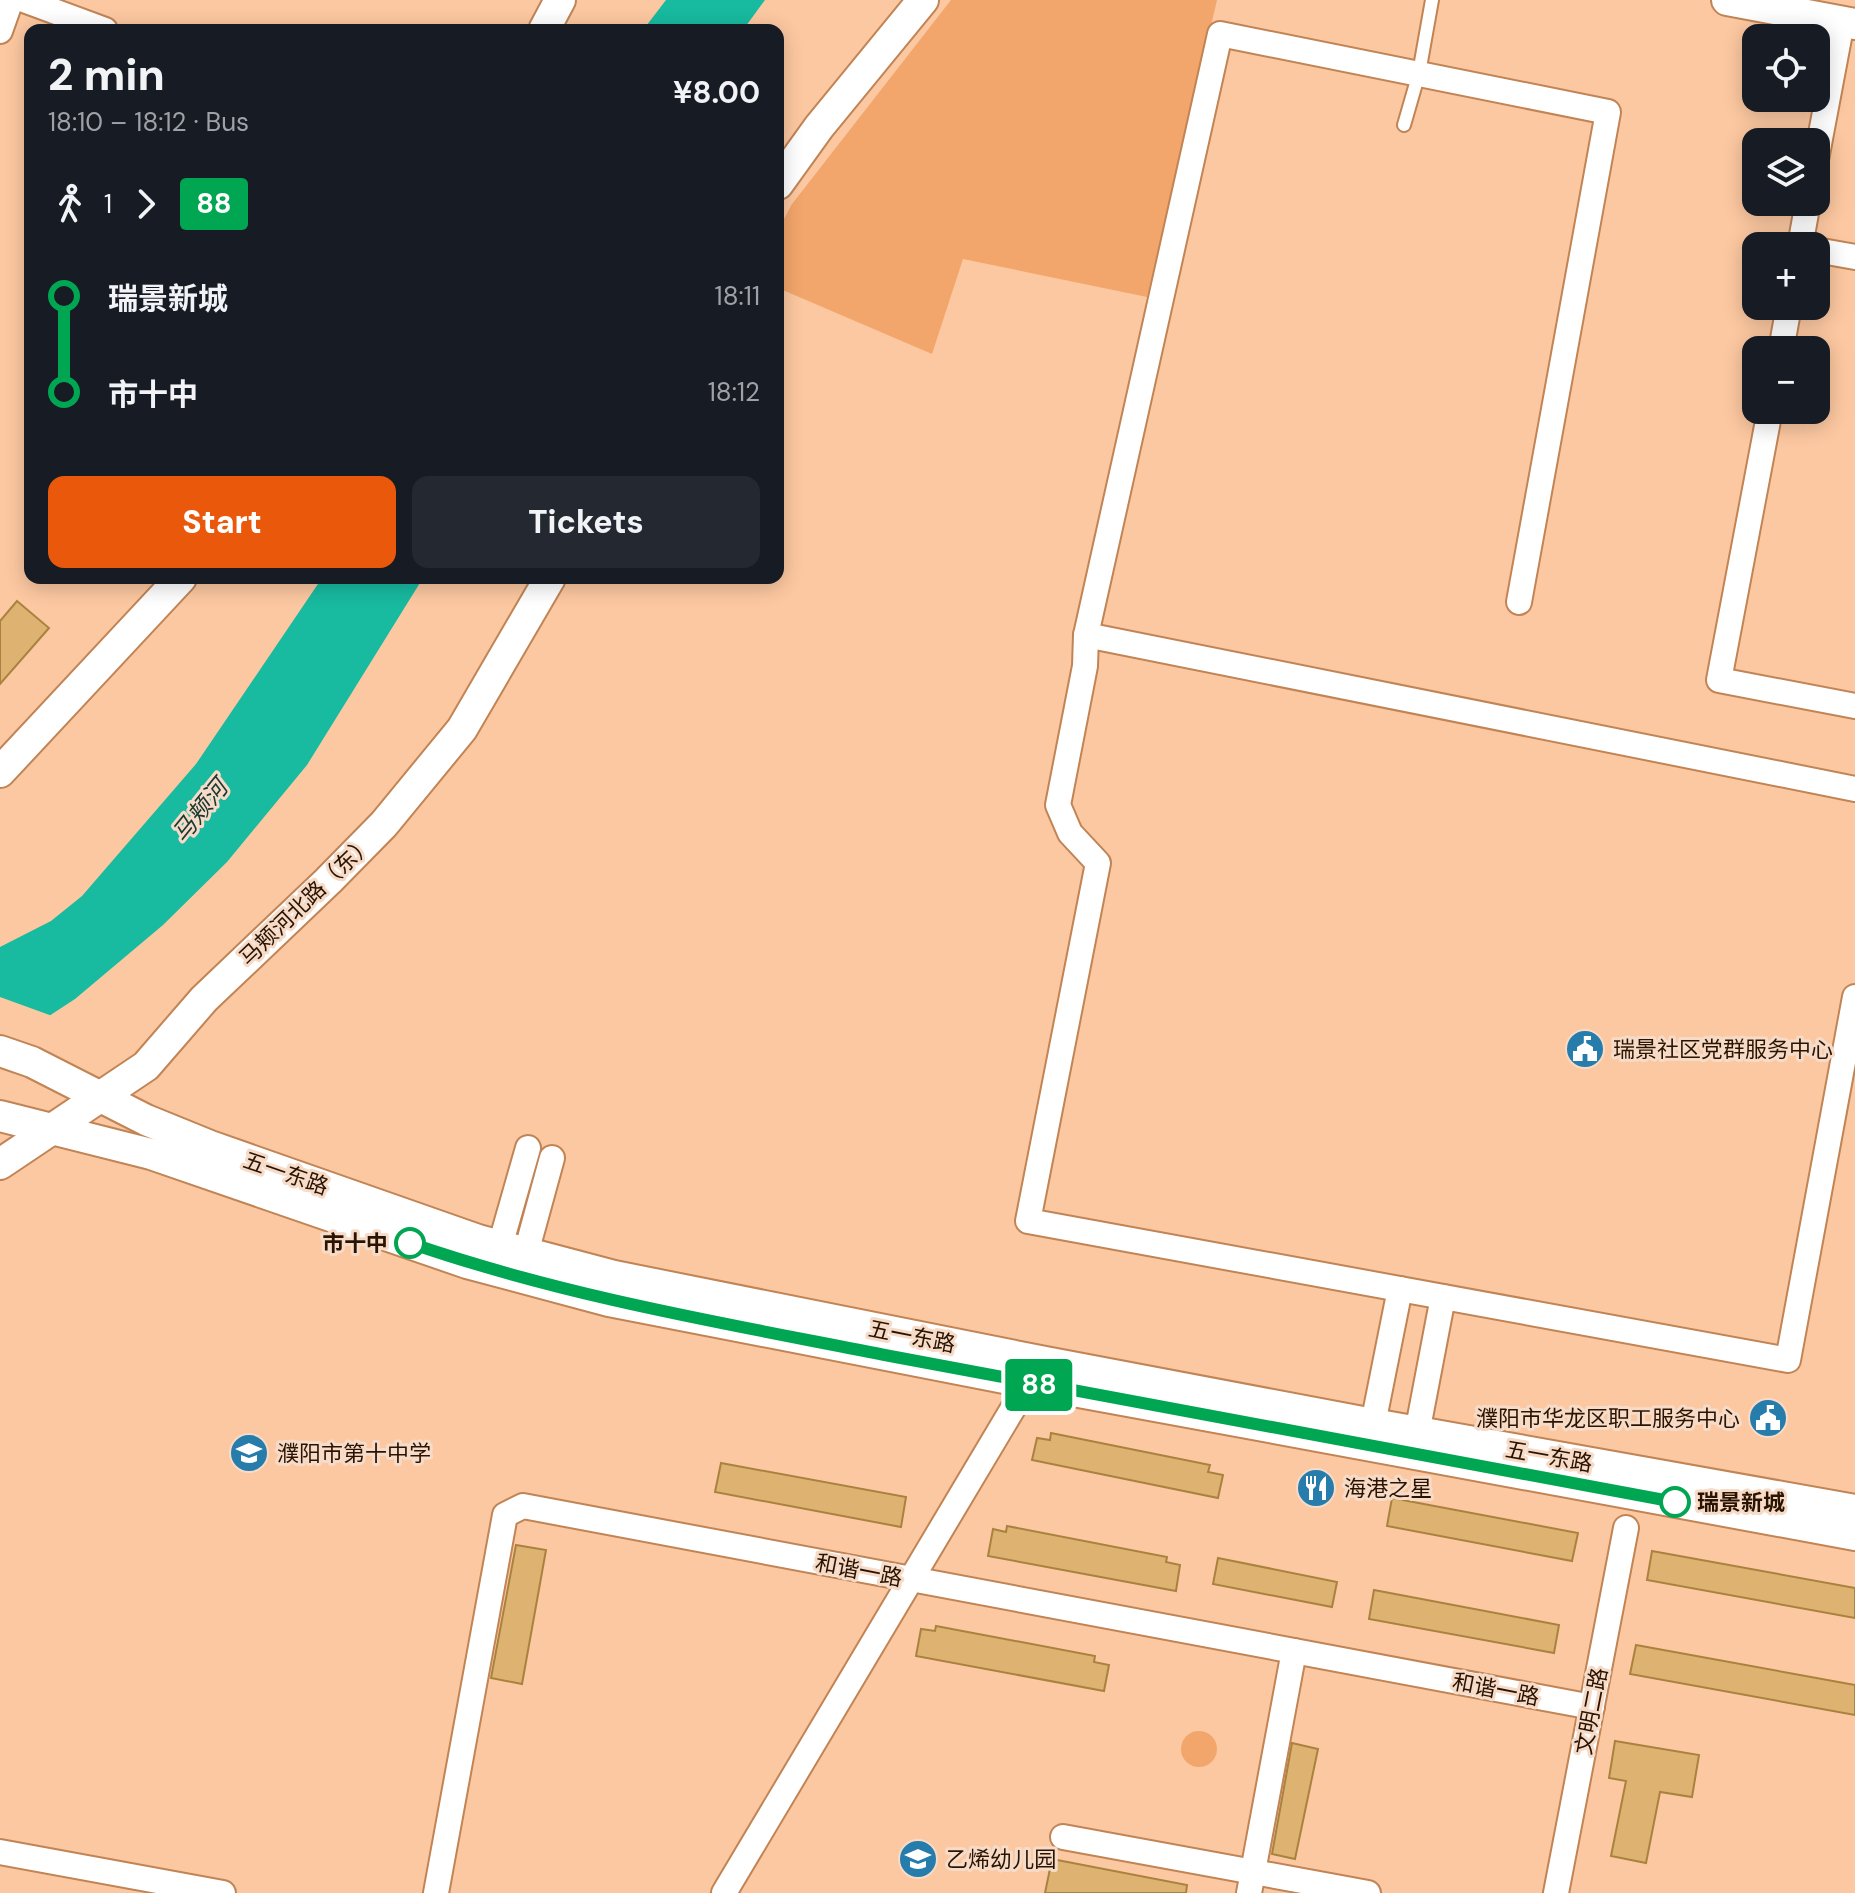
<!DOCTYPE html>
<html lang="en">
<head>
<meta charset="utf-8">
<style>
	body { margin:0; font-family:"DM Sans","Noto Sans SC",sans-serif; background:#242831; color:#f1f3f6; height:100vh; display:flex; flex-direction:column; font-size:30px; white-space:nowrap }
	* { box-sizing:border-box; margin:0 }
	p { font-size:26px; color:#9ea1a6 }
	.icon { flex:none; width:44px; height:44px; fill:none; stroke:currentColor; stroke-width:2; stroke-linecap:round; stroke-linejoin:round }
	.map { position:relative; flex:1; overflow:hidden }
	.sheet { position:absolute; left:24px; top:24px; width:760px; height:560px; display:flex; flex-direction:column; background:#171b24; border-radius:16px; box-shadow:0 4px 20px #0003 }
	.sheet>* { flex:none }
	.badge { padding:0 16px; border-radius:6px; font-size:28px; line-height:52px }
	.tools { position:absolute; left:1742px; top:24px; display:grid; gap:16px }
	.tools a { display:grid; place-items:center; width:88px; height:88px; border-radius:16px; background:#171b24; box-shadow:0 4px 20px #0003; font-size:40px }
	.map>.badge { position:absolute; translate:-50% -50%; box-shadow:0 0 0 4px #fff }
	.legs { display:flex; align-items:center; gap:12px; height:88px; padding:0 24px; font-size:26px }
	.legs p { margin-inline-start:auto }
	.head { display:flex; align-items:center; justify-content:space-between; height:136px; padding:0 24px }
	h1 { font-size:44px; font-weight:800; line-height:60px }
	.action { display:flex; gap:16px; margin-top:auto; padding:16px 24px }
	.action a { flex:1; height:92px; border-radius:16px; background:#ea580c; color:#fff; font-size:32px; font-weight:800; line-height:92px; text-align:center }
	.action a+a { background:#242831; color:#f1f3f6 }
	ul { padding:0 24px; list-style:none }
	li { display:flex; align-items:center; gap:28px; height:96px; font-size:30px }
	li i { display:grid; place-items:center; width:12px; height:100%; margin:0 10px; background:currentColor }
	li i::after { content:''; width:20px; height:20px; margin:-10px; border:6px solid; border-radius:50%; background:#171b24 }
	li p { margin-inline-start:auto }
	li:first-child i { background:linear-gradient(#0000 50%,currentColor 0) }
	li:last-child i { background:linear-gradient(currentColor 50%,#0000 0) }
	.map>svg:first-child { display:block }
</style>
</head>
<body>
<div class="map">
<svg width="1855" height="1893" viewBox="0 0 1855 1893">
	<rect width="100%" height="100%" fill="#fcc8a1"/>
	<!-- green -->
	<g fill="#f3a66b">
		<polygon points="951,0 1217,0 1147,297 963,259 932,354 778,288 778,230 792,204"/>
		<circle cx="1199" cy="1749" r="18"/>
	</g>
	<!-- water -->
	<g fill="#18baa0">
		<polygon points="666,0 765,0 743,30 643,30"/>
		<polygon points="322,578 423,578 307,765 227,862 163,925 75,999 0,1048 0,947 51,921 82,896 196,764"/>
	</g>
	<!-- pier -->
	<polygon fill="#fcc8a1" points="0,997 55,1017 0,1052"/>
	<!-- building -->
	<g fill="#deb371" stroke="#aa823f" stroke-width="2">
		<polygon points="17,601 49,628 0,684 0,621"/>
		<polygon points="1051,1433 1210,1465 1208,1472 1223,1475 1218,1498 1032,1460 1037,1438 1050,1440"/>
		<polygon points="721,1463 906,1497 901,1527 715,1492"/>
		<polygon points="1392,1498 1578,1533 1572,1561 1387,1526"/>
		<polygon points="1007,1526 1167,1557 1166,1562 1180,1565 1176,1591 988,1556 993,1529 1006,1532"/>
		<polygon points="516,1545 546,1550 522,1684 491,1678"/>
		<polygon points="1652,1551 1855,1588 1855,1618 1647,1580"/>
		<polygon points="1218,1558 1337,1582 1332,1607 1213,1584"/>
		<polygon points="1374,1590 1559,1625 1554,1653 1369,1619"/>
		<polygon points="936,1626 1095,1656 1094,1662 1109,1665 1104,1691 916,1656 921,1629 935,1631"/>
		<polygon points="1636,1645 1855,1685 1855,1715 1630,1674"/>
		<polygon points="1615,1741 1699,1755 1692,1797 1660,1792 1646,1863 1611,1856 1626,1781 1609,1778"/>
		<polygon points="1292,1743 1318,1749 1295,1859 1272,1854"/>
		<polygon points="1052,1859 1187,1885 1186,1893 1045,1893"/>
	</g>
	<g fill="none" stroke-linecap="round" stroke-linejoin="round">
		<defs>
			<polyline id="service" points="1404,125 1419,73 1432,0"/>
			<g id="minor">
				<polyline points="24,0 105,30"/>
				<polyline points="0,31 11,0"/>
				<polyline points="1816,160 1842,22"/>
				<polyline points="1800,246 1808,202"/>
				<polyline points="1816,250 1855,257"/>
				<polyline points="1781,350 1789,306"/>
				<polyline points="1770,410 1719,680 1855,706"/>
				<polyline points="1519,602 1608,112 1220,34 1086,635 1085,666 1058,805 1070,833 1098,863 1028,1221 1788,1360 1855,997"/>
				<polyline points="1086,635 1855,789"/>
				<polyline points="500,1246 528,1148"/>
				<polyline points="526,1253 552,1158"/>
				<polyline points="1373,1424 1400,1289"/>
				<polyline points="1417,1433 1443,1297"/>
				<polyline points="1063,1837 1368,1893"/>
				<polyline points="0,1852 223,1893"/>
				<polyline points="436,1893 505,1515 523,1506 1592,1707"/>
				<polyline points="724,1893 1015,1405 1039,1371"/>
				<polyline points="1249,1893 1294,1651"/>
				<polyline points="1556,1893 1626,1528"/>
			</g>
			<g id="tertiary">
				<polyline points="1727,0 1855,24"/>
				<polyline points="544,30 560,0"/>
				<polyline points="778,184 819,127 923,0"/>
				<polyline points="0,772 181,578"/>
				<polyline points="0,1051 32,1062 146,1120 210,1146 478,1240 614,1276 1045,1362 1373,1424 1855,1510"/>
				<polyline points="0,1116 151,1154 467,1263 609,1301 1030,1383 1855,1535"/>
				<polyline points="0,1164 146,1066 204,999 328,881 384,824 462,729 550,578"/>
			</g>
		</defs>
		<!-- service casing -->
		<use href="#service" stroke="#c18455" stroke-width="16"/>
		<!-- minor casing -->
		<use href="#minor" stroke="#c18455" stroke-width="28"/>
		<!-- tertiary casing -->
		<use href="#tertiary" stroke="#c18455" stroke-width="34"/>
		<!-- service -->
		<use href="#service" stroke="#fff" stroke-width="12"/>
		<!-- minor -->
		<use href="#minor" stroke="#fff" stroke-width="24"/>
		<!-- tertiary -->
		<use href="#tertiary" stroke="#fff" stroke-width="30"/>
	</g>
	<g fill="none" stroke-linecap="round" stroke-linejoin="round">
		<defs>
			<path id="line-1" d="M410 1243C566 1297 728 1324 890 1356 1151 1407 1413 1454 1675 1502"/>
		</defs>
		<!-- line-1 casing -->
		<use href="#line-1" stroke="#fff" stroke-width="18"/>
		<!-- line-1 -->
		<use href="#line-1" stroke="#00a651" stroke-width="12"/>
	</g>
	<!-- icons -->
	<defs>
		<symbol id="civic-disc" viewBox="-11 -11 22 22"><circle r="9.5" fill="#267cab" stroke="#f6dbc8"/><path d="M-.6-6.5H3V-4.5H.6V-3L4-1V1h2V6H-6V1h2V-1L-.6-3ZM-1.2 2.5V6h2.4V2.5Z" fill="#fff"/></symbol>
		<symbol id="school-disc" viewBox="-11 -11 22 22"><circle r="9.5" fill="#267cab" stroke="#f6dbc8"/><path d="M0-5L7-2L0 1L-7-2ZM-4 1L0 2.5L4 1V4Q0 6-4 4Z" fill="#fff"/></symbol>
		<symbol id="restaurant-disc" viewBox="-11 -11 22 22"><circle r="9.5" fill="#267cab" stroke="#f6dbc8"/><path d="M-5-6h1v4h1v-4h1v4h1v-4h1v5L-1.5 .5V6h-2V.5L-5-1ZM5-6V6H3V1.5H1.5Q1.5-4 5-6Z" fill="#fff"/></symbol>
	</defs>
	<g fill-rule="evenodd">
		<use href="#civic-disc" x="1563" y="1027" width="44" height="44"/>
		<use href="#civic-disc" x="1746" y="1396" width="44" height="44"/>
		<use href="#school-disc" x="227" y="1431" width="44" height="44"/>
		<use href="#restaurant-disc" x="1294" y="1466" width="44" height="44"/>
		<use href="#school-disc" x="896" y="1837" width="44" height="44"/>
	</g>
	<!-- markers -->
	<g fill="#fff" stroke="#00a651" stroke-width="4">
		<circle cx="410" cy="1243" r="14"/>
		<circle cx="1675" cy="1502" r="14"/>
	</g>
	<g text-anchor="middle" stroke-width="6" stroke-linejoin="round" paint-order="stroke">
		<!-- street labels -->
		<g font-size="22" fill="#2a1301" stroke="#f6dbc8">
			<text transform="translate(306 900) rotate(-44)" y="8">马颊河北路（东）</text>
			<text transform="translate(286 1173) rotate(19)" y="8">五一东路</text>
			<text transform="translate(912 1336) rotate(11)" y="8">五一东路</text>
			<text transform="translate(1549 1456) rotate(10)" y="8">五一东路</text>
			<text transform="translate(859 1570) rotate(11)" y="8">和谐一路</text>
			<text transform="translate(1496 1689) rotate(11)" y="8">和谐一路</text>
			<text transform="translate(1591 1711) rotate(-79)" y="8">文明二路</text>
		</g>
		<!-- poi labels -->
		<g font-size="22" fill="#2a1301" stroke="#f6dbc8" text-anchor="start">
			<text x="1613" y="1057">瑞景社区党群服务中心</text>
			<text x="1740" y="1426" text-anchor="end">濮阳市华龙区职工服务中心</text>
			<text x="277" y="1461">濮阳市第十中学</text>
			<text x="1344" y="1496">海港之星</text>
			<text x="946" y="1867">乙烯幼儿园</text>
		</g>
		<!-- stop labels -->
		<g font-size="22" font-weight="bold" fill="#2a1301" stroke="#f6dbc8" text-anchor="end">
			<text x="388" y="1251">市十中</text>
			<text x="1697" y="1510" text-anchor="start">瑞景新城</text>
		</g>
		<!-- water labels -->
		<g font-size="24" font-style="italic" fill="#1a3831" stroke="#f6dbc8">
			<text transform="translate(200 811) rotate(-51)" y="8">马颊河</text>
		</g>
	</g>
</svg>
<div class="tools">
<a><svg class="icon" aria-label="locate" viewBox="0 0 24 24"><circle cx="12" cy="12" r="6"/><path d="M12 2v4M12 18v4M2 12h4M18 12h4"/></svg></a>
<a><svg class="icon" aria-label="layers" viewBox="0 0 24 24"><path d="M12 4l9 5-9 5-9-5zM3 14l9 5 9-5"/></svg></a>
<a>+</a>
<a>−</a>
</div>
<b class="badge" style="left:1039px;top:1385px;background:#00a651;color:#fff">88</b>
<section class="sheet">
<div class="head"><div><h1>2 min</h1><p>18:10 – 18:12 · Bus</p></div><b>¥8.00</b></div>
<div class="legs"><svg class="icon" aria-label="walk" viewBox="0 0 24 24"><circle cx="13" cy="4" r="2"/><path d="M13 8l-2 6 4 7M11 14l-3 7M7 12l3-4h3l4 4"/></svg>1<svg class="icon" aria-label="forward" viewBox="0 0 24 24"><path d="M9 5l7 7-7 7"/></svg><b class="badge" style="background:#00a651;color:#fff">88</b></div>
<ul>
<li><i style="color:#00a651"></i><b>瑞景新城</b><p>18:11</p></li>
<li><i style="color:#00a651"></i><b>市十中</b><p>18:12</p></li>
</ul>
<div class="action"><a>Start</a><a>Tickets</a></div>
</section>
</div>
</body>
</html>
